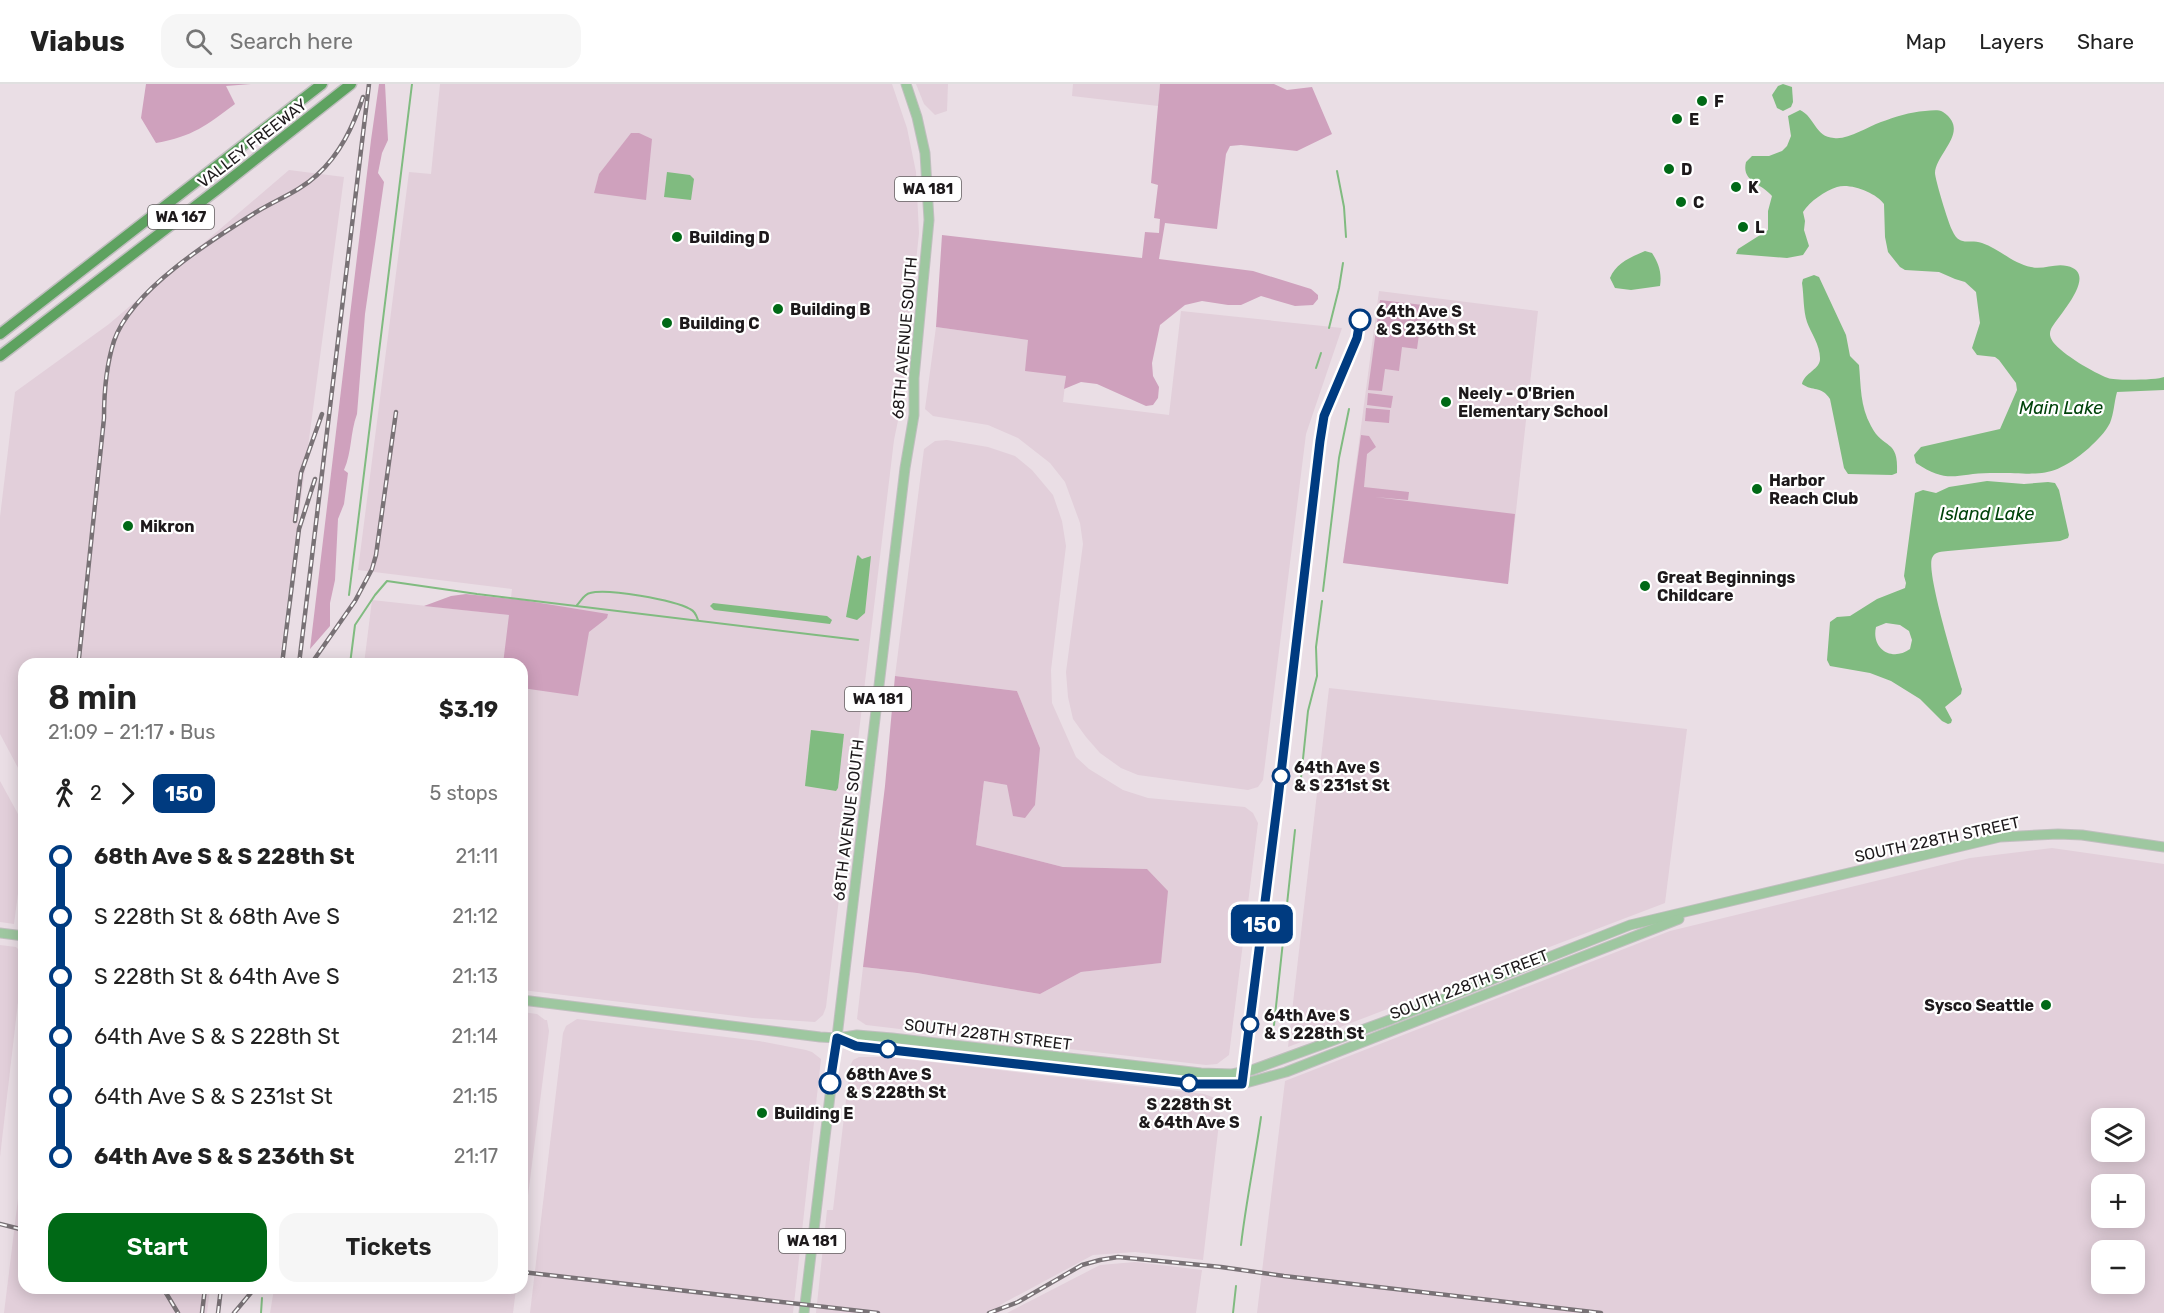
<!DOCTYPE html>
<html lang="en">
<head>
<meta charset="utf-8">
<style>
	body { margin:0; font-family:Rubik,sans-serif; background:#f6f6f6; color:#222; height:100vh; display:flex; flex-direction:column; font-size:22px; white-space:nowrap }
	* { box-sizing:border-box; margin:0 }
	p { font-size:20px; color:#767676 }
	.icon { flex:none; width:33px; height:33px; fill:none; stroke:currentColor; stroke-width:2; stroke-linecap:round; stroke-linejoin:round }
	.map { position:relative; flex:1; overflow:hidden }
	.sheet { position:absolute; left:18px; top:574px; width:510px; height:636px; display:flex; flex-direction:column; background:#fff; border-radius:18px; box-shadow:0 3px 15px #0003 }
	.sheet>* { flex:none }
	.badge { padding:0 12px; border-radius:9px; font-size:21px; line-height:39px }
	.controls { position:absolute; left:2091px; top:1024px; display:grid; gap:12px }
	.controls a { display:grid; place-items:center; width:54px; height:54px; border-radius:12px; background:#fff; box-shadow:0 3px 15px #0003; font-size:30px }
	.map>.badge { position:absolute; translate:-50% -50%; box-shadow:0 0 0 3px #fff }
	.legs { display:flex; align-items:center; gap:9px; height:66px; padding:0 30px; font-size:20px }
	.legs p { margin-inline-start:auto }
	.headline { display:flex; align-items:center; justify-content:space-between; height:102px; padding:0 30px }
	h1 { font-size:33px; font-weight:600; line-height:45px }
	.primary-button { display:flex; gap:12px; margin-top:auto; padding:12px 30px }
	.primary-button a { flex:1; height:69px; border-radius:18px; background:#006916; color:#fff; font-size:24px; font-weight:600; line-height:69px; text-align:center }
	.primary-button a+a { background:#f6f6f6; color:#222 }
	ul { padding:0 30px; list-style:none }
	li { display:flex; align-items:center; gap:21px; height:60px; font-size:22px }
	li i { display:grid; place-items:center; width:9px; height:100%; margin:0 8px; background:currentColor }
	li i::after { content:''; width:15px; height:15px; margin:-8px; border:4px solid; border-radius:50%; background:#fff }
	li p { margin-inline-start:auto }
	li:first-child i { background:linear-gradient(#0000 50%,currentColor 0) }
	li:last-child i { background:linear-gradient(currentColor 50%,#0000 0) }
	header { display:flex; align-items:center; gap:36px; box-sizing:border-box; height:84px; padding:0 30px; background:#fff; border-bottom:2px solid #e0e0e0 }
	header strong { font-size:28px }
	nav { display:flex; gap:33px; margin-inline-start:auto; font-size:21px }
	.search { width:420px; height:54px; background:#f6f6f6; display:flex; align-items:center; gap:15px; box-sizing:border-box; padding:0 21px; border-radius:18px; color:#767676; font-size:22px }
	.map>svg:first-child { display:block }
</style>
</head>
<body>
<header>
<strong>Viabus</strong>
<div class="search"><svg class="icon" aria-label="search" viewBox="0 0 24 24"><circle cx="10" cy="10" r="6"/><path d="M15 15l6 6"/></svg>Search here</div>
<nav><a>Map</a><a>Layers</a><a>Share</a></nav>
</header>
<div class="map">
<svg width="2164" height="1229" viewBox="0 0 2164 1229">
	<rect width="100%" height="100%" fill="#eadee5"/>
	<!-- built -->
	<g fill="#e2cfda" fill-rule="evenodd">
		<polygon points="440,0 892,0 907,44 916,88 919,149 901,322 894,356 826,923 823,931 815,938 753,934 522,906 522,580 364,580 372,516 509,531 512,505 358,486 409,88 431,90"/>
		<polygon points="916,0 948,0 947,27 935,31 924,20"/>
		<polygon points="1073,0 1160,0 1158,22 1072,12"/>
		<polygon points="289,86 344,93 279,580 24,580 24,695 0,650 0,433 15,308 109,240"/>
		<polygon points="1379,207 1538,227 1508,500 1343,479"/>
		<polygon points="1181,227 1342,244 1306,350 1263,696 1258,703 1248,706 1138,691 1121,684 1100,669 1086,653 1073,635 1068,613 1066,588 1083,460 1080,439 1065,398 1050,379 1018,354 988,341 933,332 925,325 936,243 1029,256 1066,292 1063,318 1169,331"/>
		<polygon points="947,356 988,363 1015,372 1032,386 1053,411 1062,437 1066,462 1051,586 1052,619 1076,673 1089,685 1123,706 1148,714 1245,723 1253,729 1258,739 1229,971 1217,980 1206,981 866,941 857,935 863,883 917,889 1040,910 1081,888 1160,879 1147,785 1063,783 976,761 984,697 1007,701 1040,664 1017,607 895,592 924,365 935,357"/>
		<polygon points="1329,604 1687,645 1665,819 1288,963"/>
		<polygon points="0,697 24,741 24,764 14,840 0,838"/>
		<path d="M2052 764 2164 780V1229H1257L1285 997 1670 847 1970 774ZM2102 1035H2134V1068H2102ZM2102 1101H2134V1134H2102ZM2102 1167H2134V1200H2102Z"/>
		<polygon points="0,861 16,863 22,869 23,875 0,1073"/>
		<polygon points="522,928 537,930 545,936 547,936 549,947 522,1158"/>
		<polygon points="577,935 759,957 806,966 812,968 821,975 793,1229 530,1229 563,949 566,942"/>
		<polygon points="859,973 889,973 1204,1010 1215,1014 1220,1017 1221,1022 1203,1176 1135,1168 1093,1171 1000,1221 999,1229 816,1229 827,1126 833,1126 850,982 853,976"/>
		<polygon points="24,1066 24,1204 210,1205 207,1229 4,1229"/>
		<polygon points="1135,1178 1202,1186 1196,1229 1007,1229 1100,1181"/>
		<polygon points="274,1205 274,1204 516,1205 513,1229 270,1229"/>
	</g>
	<!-- green -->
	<g fill="#cfa1bd">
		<path d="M146 0H251L226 2 235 20C205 42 194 52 156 59L141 34Z"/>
		<path d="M379 0H385L388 56 382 69 378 89 384 98 365 230 357 330C350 349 352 368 344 386L348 389 344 420 338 435 335 496 330 519V542L310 565 371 56Z"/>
		<polygon points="1160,0 1274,0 1287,6 1312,3 1332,50 1297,67 1241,61 1230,62 1226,70 1217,145 1165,139 1159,175 1253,187 1311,205 1318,211 1318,215 1313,221 1295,222 1261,212 1241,221 1228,221 1202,217 1185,221 1160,241 1152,279 1153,292 1159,303 1158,314 1153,321 1146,322 1097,300 1081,298 1064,305 1066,292 1025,287 1028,256 936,243 942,151 1142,174 1145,148 1159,149 1160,135 1154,134 1158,101 1151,99"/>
		<polygon points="631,49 639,49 652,55 646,116 594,109 599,90"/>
		<polygon points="1380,216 1423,221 1417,265 1402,263 1399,287 1385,285 1382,307 1368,306"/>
		<polygon points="1368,309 1393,312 1391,324 1367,321"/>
		<polygon points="1366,324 1390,326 1389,339 1365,337"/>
		<polygon points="1361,351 1369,352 1376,363 1367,370 1364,403 1409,408 1408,416 1375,413 1515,430 1508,500 1343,479"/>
		<polygon points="466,510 522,516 608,530 607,534 589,548 578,612 522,604 522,580 503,580 509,531 424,522 451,512"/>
		<polygon points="895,592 1017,607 1040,664 1035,721 1025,734 1013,732 1007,701 984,697 976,761 1063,783 1147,785 1168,807 1161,879 1081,888 1040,910 917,889 863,883 885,702"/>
	</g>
	<!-- water -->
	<g fill="#80bb80" fill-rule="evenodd">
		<polygon points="1783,0 1792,3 1793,18 1791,23 1783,27 1777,24 1772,11 1778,2"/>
		<path d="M1800 26C1815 33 1815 53 1834 54 1848 56 1867 43 1881 38 1895 33 1910 28 1925 27 1931 27 1937 25 1943 28 1971 47 1936 69 1935 89 1935 95 1948 138 1952 146 1960 164 1968 154 1982 159 1999 165 2014 180 2031 183 2043 186 2055 179 2067 182 2100 189 2058 232 2051 245 2049 250 2050 253 2053 258 2062 270 2094 289 2108 294 2114 297 2158 296 2164 293V306L2117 308C2114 319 2114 329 2110 339 2105 349 2097 356 2089 364 2049 398 2038 388 1990 389 1957 389 1948 401 1916 379L1914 371 1921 363 2000 345 2017 306 2016 299 1999 276 1995 273 1977 271 1972 264 1980 239 1976 208 1965 198 1955 195 1939 188 1905 186 1900 183 1888 168 1885 153 1884 120C1876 109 1851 99 1837 103 1825 107 1810 117 1803 128L1805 137 1804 146 1809 162 1803 171 1787 174 1736 170 1738 165 1768 146V127L1772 112C1762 99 1741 98 1746 78L1752 72H1769L1782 67 1787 62 1791 52 1788 32Z"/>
		<polygon points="667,88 690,91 694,95 691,116 664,113"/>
		<path d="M1645 167 1652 169C1659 180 1662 189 1660 202L1631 206 1615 204 1610 194C1616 179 1631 173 1645 167Z"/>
		<path d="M1814 191 1819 193 1846 251 1850 272 1859 281C1861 302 1860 322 1871 342 1883 366 1899 354 1897 389L1892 391 1848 390 1844 384 1830 315C1821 301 1813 308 1802 300 1804 289 1821 285 1820 274 1820 261 1811 249 1807 238 1803 226 1804 212 1802 199L1803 195Z"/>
		<path d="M1987 397 2024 400 2048 398 2055 399 2059 406 2069 451 2068 454 2060 457 1948 467C1942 468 1935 467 1932 474 1926 489 1956 585 1962 605L1961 610 1945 623 1952 636 1951 639 1948 640 1942 637 1920 615 1891 597 1870 589 1830 582 1827 576 1830 538 1837 533 1850 532 1877 515 1905 504 1906 499 1904 492 1915 409 1923 406 1936 409 1949 403ZM1886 539 1900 541 1909 547 1912 556 1910 565C1892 578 1871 565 1876 543Z"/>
		<polygon points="858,471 862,475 871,472 865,529 857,536 846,533 857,472"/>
		<polygon points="713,519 827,532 832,536 830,540 714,526 710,522"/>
		<polygon points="811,646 844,650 838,704 836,707 805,702"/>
	</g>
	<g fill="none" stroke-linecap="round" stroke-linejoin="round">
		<!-- stream -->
		<g stroke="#80bb80" stroke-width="2">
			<polyline points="1337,87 1344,123 1346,153"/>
			<polyline points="1329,244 1339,204 1343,179"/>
			<polyline points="1316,284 1321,269"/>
			<polyline points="1323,507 1339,374 1349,325"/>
			<polyline points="349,511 412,0"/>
			<path d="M577 521C581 517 584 510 590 509 607 504 674 516 690 525 695 527 696 531 698 536"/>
			<polyline points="350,580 355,541 375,511 387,497 477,510 858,556"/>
			<polyline points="1301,694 1308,627 1317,592 1316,563 1322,517"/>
			<polyline points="1274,941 1295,746"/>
			<path d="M1241 1161C1246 1118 1255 1075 1261 1033"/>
			<polyline points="261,1229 262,1214"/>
			<polyline points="1233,1229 1236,1202"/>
		</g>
		<defs>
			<g id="major">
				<polyline points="0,849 24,852"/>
				<polyline points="522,916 820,953 837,954 857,951 892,954 1201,989 1232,990 1252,986 1392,935 1630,841 2000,753 2058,750 2082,751 2164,763"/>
				<polyline points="837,954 856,962 1196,1000 1242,1000 1286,988 1679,835"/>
				<polyline points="804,1229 905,384 914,331 914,294 929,136 925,69 917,33 906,0"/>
			</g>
			<g id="highway">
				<polyline points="0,250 322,0"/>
				<polyline points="0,272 219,104 351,0"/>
			</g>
		</defs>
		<!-- major casing -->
		<use href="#major" stroke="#c0bfbf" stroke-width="11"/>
		<!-- highway casing -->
		<use href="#highway" stroke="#c0bfbf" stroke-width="13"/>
		<!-- major -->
		<use href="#major" stroke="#9ec7a0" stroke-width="9"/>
		<!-- highway -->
		<use href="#highway" stroke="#5ea260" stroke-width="10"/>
		<defs>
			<g id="rail">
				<polyline points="295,437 301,389 322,330"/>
				<path d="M79 574 104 334C104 308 106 282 114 257 131 206 213 155 258 127 278 115 300 107 317 91 340 70 353 43 363 13"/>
				<polyline points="282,580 299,445 315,395"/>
				<polyline points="299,580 369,0"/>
				<polyline points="311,580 355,517 372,485 376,471 396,328"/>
				<polyline points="0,1140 24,1146"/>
				<polyline points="522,1188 878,1229"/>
				<polyline points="163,1204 178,1229"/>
				<polyline points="202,1229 205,1204"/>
				<polyline points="218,1229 221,1204"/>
				<polyline points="234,1229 255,1204"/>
				<polyline points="989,1229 1018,1218 1082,1181 1100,1176 1118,1173 1221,1183 1284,1192 1601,1229"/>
			</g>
		</defs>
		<!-- rail casing -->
		<use href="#rail" stroke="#797276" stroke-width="4.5"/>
		<!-- rail -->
		<use href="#rail" stroke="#fff" stroke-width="2" stroke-dasharray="7" stroke-linecap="butt"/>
	</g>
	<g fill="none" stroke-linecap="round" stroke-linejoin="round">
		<defs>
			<polyline id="line-1" points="830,999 837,954 856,962 1196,1000 1242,1000 1278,715 1320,357 1324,332 1357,254 1360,236"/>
		</defs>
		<!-- line-1 casing -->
		<use href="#line-1" stroke="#fff" stroke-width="14"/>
		<!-- line-1 -->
		<use href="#line-1" stroke="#003b80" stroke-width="9"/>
	</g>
	<!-- markers -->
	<g fill="#006916" stroke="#fff" stroke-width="2">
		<circle cx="1702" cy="17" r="6"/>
		<circle cx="1677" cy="35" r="6"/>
		<circle cx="1669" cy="85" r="6"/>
		<circle cx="1736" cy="103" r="6"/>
		<circle cx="1681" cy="118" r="6"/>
		<circle cx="1743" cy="143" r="6"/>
		<circle cx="677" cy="153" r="6"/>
		<circle cx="778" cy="225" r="6"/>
		<circle cx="667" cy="239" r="6"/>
		<circle cx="1446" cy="318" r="6"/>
		<circle cx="1757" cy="405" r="6"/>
		<circle cx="128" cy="442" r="6"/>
		<circle cx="1645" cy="502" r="6"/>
		<circle cx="2046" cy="921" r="6"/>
		<circle cx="762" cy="1029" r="6"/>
	</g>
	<g fill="#fff" stroke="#003b80" stroke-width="3">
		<circle cx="1360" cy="236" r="10"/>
		<circle cx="1281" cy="692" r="8"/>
		<circle cx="1250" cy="940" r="8"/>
		<circle cx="888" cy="965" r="8"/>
		<circle cx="830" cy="999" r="10"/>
		<circle cx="1189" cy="999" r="8"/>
	</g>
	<g text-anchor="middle" stroke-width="4.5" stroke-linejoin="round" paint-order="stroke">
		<!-- shield labels -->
		<g fill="#fff" stroke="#615e5f" stroke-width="1.5">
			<rect x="895" y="93" width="66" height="24" rx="4.5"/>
			<rect x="148" y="121" width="66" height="24" rx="4.5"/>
			<rect x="845" y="603" width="66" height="24" rx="4.5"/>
			<rect x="779" y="1145" width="66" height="24" rx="4.5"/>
		</g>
		<g font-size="15" font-weight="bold" fill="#1d191b">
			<text x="928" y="110">WA 181</text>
			<text x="181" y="138">WA 167</text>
			<text x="878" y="620">WA 181</text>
			<text x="812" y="1162">WA 181</text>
		</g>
		<!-- poi labels -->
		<g font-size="16" font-weight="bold" fill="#1d191b" stroke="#fff" text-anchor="start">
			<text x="1714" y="23">F</text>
			<text x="1689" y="41">E</text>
			<text x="1681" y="91">D</text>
			<text x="1748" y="109">K</text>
			<text x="1693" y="124">C</text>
			<text x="1755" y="149">L</text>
			<text x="689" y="159">Building D</text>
			<text x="790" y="231">Building B</text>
			<text x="679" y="245">Building C</text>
			<text x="1458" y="315">Neely - O'Brien<tspan x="1458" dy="18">Elementary School</tspan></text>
			<text x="1769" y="402">Harbor<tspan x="1769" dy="18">Reach Club</tspan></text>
			<text x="140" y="448">Mikron</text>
			<text x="1657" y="499">Great Beginnings<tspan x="1657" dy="18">Childcare</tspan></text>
			<text x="2034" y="927" text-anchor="end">Sysco Seattle</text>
			<text x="774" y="1035">Building E</text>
		</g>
		<!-- street labels -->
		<g font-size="16" fill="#1d191b" stroke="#fff">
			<text transform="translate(252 59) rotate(-38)" y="6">VALLEY FREEWAY</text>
			<text transform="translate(904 254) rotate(-85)" y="6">68TH AVENUE SOUTH</text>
			<text transform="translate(848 736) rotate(-83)" y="6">68TH AVENUE SOUTH</text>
			<text transform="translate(1937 755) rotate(-12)" y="6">SOUTH 228TH STREET</text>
			<text transform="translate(1469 900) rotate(-21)" y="6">SOUTH 228TH STREET</text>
			<text transform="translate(988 950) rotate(7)" y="6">SOUTH 228TH STREET</text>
		</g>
		<!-- stop labels -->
		<g font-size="16" font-weight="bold" fill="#1d191b" stroke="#fff" text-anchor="start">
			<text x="1376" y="233">64th Ave S<tspan x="1376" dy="18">&amp; S 236th St</tspan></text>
			<text x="1294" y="689">64th Ave S<tspan x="1294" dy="18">&amp; S 231st St</tspan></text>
			<text x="1264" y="937">64th Ave S<tspan x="1264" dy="18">&amp; S 228th St</tspan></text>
			<text x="846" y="996">68th Ave S<tspan x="846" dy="18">&amp; S 228th St</tspan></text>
			<text x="1189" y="1026" text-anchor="middle">S 228th St<tspan x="1189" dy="18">&amp; 64th Ave S</tspan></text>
		</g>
		<!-- water labels -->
		<g font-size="18" font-style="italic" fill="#00430a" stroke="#fff">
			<text x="2061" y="330">Main Lake</text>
			<text x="1987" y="436">Island Lake</text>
		</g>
	</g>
</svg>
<div class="controls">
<a><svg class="icon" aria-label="layers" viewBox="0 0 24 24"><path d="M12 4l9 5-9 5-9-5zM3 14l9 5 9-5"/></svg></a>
<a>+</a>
<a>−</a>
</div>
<b class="badge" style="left:1262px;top:840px;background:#003b80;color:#fff">150</b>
<section class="sheet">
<div class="headline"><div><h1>8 min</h1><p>21:09 – 21:17 · Bus</p></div><b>$3.19</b></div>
<div class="legs"><svg class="icon" aria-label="walk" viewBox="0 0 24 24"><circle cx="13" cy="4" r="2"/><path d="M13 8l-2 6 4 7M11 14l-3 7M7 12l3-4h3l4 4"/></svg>2<svg class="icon" aria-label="forward" viewBox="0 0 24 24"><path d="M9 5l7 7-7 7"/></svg><b class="badge" style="background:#003b80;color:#fff">150</b><p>5 stops</p></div>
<ul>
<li><i style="color:#003b80"></i><b>68th Ave S &amp; S 228th St</b><p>21:11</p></li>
<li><i style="color:#003b80"></i><span>S 228th St &amp; 68th Ave S</span><p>21:12</p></li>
<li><i style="color:#003b80"></i><span>S 228th St &amp; 64th Ave S</span><p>21:13</p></li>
<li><i style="color:#003b80"></i><span>64th Ave S &amp; S 228th St</span><p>21:14</p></li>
<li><i style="color:#003b80"></i><span>64th Ave S &amp; S 231st St</span><p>21:15</p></li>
<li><i style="color:#003b80"></i><b>64th Ave S &amp; S 236th St</b><p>21:17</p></li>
</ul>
<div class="primary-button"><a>Start</a><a>Tickets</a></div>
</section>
</div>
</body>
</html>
